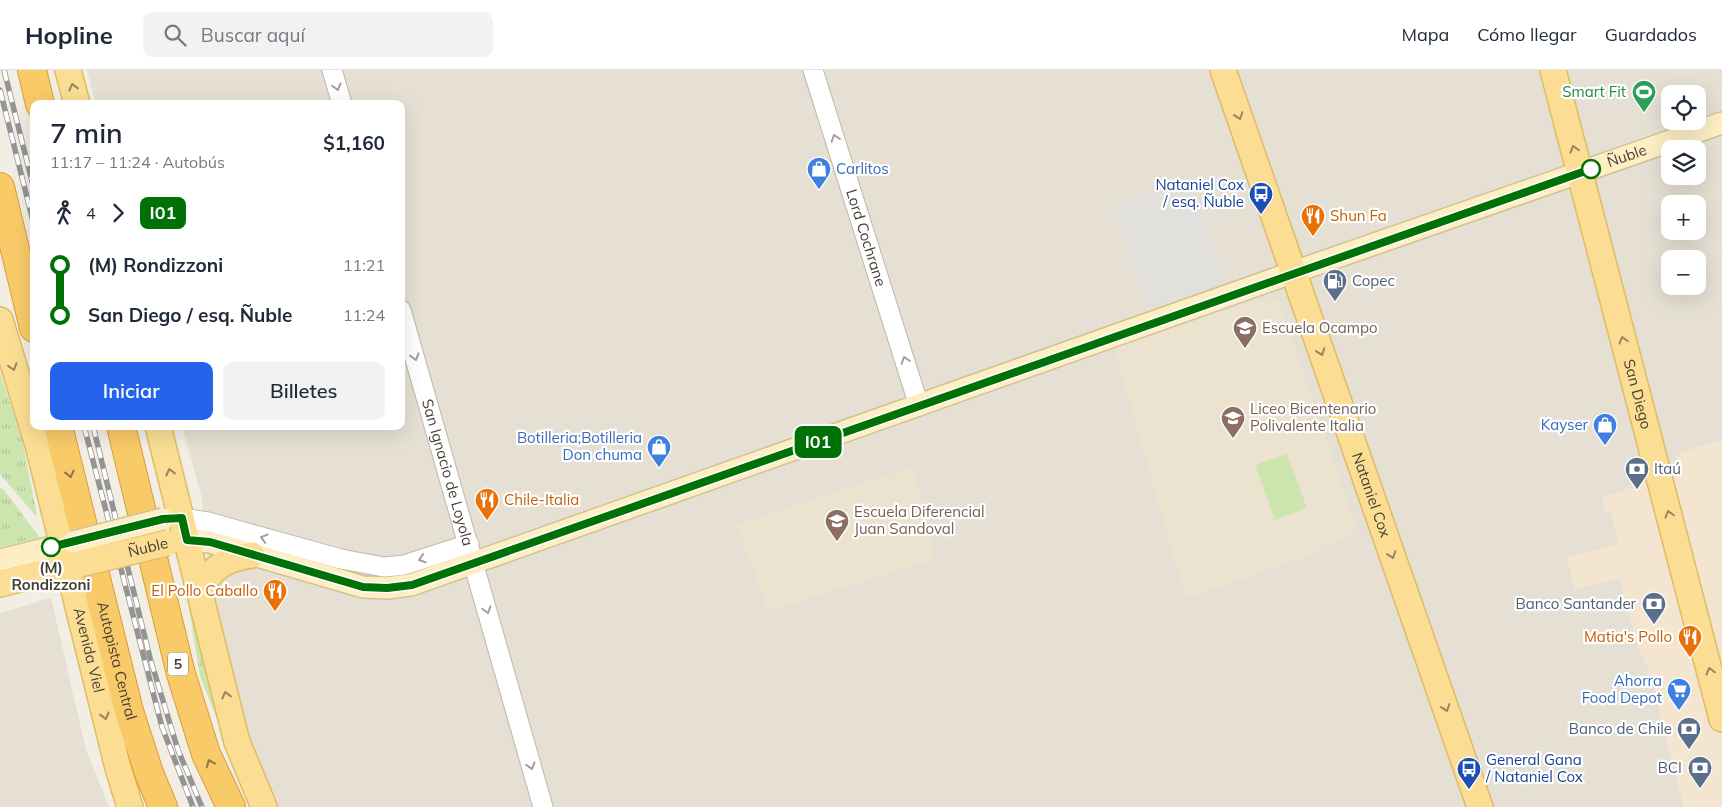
<!DOCTYPE html>
<html lang="es">
<head>
<meta charset="utf-8">
<style>
	body { margin:0; font-family:Mulish,sans-serif; background:#f2f2f3; color:#1f2937; height:100vh; display:flex; flex-direction:column; font-size:19px; white-space:nowrap }
	* { box-sizing:border-box; margin:0 }
	p { font-size:16px; color:#747a83 }
	.icon { flex:none; width:28px; height:28px; fill:none; stroke:currentColor; stroke-width:2; stroke-linecap:round; stroke-linejoin:round }
	.map { position:relative; flex:1; overflow:hidden }
	.drawer { position:absolute; left:30px; top:30px; width:375px; height:330px; display:flex; flex-direction:column; background:#fff; border-radius:10px; box-shadow:0 5px 20px #0002 }
	.drawer>* { flex:none }
	.badge { padding:0 10px; border-radius:8px; font-size:18px; line-height:32px }
	.controls { position:absolute; left:1661px; top:15px; display:grid; gap:10px }
	.controls a { display:grid; place-items:center; width:45px; height:45px; border-radius:10px; background:#fff; box-shadow:0 5px 20px #0002; font-size:25px }
	.map>.badge { position:absolute; translate:-50% -50%; box-shadow:0 0 0 2px #fff }
	.legs { display:flex; align-items:center; gap:8px; height:55px; padding:0 20px; font-size:16px }
	.legs p { margin-inline-start:auto }
	.headline { display:flex; align-items:center; justify-content:space-between; height:85px; padding:0 20px }
	h1 { font-size:28px; font-weight:600; line-height:38px }
	.cta { display:flex; gap:10px; margin-top:auto; padding:10px 20px }
	.cta a { flex:1; height:58px; border-radius:10px; background:#2563eb; color:#fff; font-size:20px; font-weight:600; line-height:58px; text-align:center }
	.cta a+a { background:#f2f2f3; color:#1f2937 }
	ul { padding:0 20px; list-style:none }
	li { display:flex; align-items:center; gap:18px; height:50px; font-size:19px }
	li i { display:grid; place-items:center; width:8px; height:100%; margin:0 6px; background:currentColor }
	li i::after { content:''; width:12px; height:12px; margin:-6px; border:4px solid; border-radius:50%; background:#fff }
	li p { margin-inline-start:auto }
	li:first-child i { background:linear-gradient(#0000 50%,currentColor 0) }
	li:last-child i { background:linear-gradient(currentColor 50%,#0000 0) }
	header { display:flex; align-items:center; gap:30px; box-sizing:border-box; height:70px; padding:0 25px; background:#fff; border-bottom:1px solid #e0e1e3 }
	header strong { font-size:24px }
	nav { display:flex; gap:28px; margin-inline-start:auto; font-size:18px }
	.search { width:350px; height:45px; background:#f2f2f3; display:flex; align-items:center; gap:12px; box-sizing:border-box; padding:0 18px; border-radius:10px; color:#747a83; font-size:19px }
	.map>svg:first-child { display:block }
</style>
</head>
<body>
<header>
<strong>Hopline</strong>
<div class="search"><svg class="icon" aria-label="search" viewBox="0 0 24 24"><circle cx="10" cy="10" r="6"/><path d="M15 15l6 6"/></svg>Buscar aquí</div>
<nav><a>Mapa</a><a>Cómo llegar</a><a>Guardados</a></nav>
</header>
<div class="map">
<svg width="1722" height="737" viewBox="0 0 1722 737">
	<defs>
		<pattern id="grass-tufts" width="24" height="20" patternUnits="userSpaceOnUse" patternTransform="scale(1.25)"><rect width="24" height="20" fill="#cce5ae"/><path d="M3 7l-1-3M5 7V3M7 7l1-3M15 17l-1-3M17 17v-4M19 17l1-3" fill="none" stroke="#b0c696"/></pattern>
	</defs>
	<rect width="100%" height="100%" fill="#f2eee4"/>
	<!-- residential -->
	<g fill="#e5e0d3" fill-rule="evenodd">
		<path d="M87 0H1722V737H275L246 672 211 537 202 428 182 356H401V34H96ZM1670 24H1698V51H1670ZM1670 79H1698V106H1670ZM1670 134H1698V161H1670ZM1670 189H1698V216H1670Z"/>
		<polygon points="51,528 86,680 109,737 0,737 0,543"/>
	</g>
	<!-- commercial -->
	<polygon fill="#f4e5d0" points="1722,370 1722,737 1684,737 1648,599 1638,577 1619,508 1575,519 1567,488 1618,474 1611,443 1606,443 1602,427 1677,403 1675,394 1679,383"/>
	<!-- education -->
	<g fill="#ebe3cf">
		<polygon points="1268,227 1278,230 1356,456 1352,466 1322,477 1322,481 1191,527 1184,522 1115,282 1120,276"/>
		<polygon points="912,397 935,489 768,541 737,455"/>
	</g>
	<!-- grass -->
	<g fill="url(#grass-tufts)">
		<polygon points="0,302 22,370 37,445 35,445 0,404"/>
		<polygon points="0,418 4,420 40,468 0,477"/>
		<polygon points="183,502 227,674 200,606"/>
	</g>
	<!-- green -->
	<polygon fill="#cce5ae" points="1287,384 1307,438 1275,450 1255,395"/>
	<!-- parking -->
	<polygon fill="#e2e0dd" points="1189,108 1226,212 1149,238 1114,136"/>
	<g fill="none" stroke-linecap="round" stroke-linejoin="round">
		<defs>
			<g id="tertiary">
				<polyline points="332,0 342,34"/>
				<path id="s1" d="M813 0 919 336"/>
				<path id="s2" d="M401 240 543 737"/>
				<polyline points="182,448 208,452 341,489 384,497 404,495 469,474"/>
			</g>
			<g id="secondary">
				<path id="s3" d="M187 470 210 472 363 517 387 518 411 515 1294 202 1722 53"/>
				<polyline points="0,490 73,472"/>
			</g>
			<g id="primary">
				<polyline points="68,0 77,34"/>
				<path id="s4" d="M1223 0 1480 737"/>
				<path id="s5" d="M1553 0 1722 649"/>
				<path id="s6" d="M0 250 38 375 118 698 130 737"/>
				<polyline points="158,356 237,672 264,737"/>
				<polyline points="0,514 80,494"/>
				<path d="M200 522C210 497 226 489 252 485"/>
			</g>
			<g id="motorway">
				<polyline points="32,0 40,34"/>
				<polyline points="0,117 34,258"/>
				<path id="s7" d="M58 356 129 641 149 703 163 737"/>
				<polyline points="121,356 181,604 206,684 231,737"/>
			</g>
		</defs>
		<!-- tertiary casing -->
		<use href="#tertiary" stroke="#c0b8aa" stroke-width="21"/>
		<!-- secondary casing -->
		<use href="#secondary" stroke="#d1c296" stroke-width="24"/>
		<!-- primary casing -->
		<use href="#primary" stroke="#dfbb65" stroke-width="28"/>
		<!-- motorway casing -->
		<use href="#motorway" stroke="#d89e38" stroke-width="30"/>
		<!-- tertiary -->
		<use href="#tertiary" stroke="#fff" stroke-width="19"/>
		<!-- secondary -->
		<use href="#secondary" stroke="#fdefc3" stroke-width="21"/>
		<!-- primary -->
		<use href="#primary" stroke="#fbde94" stroke-width="25"/>
		<!-- motorway -->
		<use href="#motorway" stroke="#f9ca68" stroke-width="28"/>
		<defs>
			<g id="rail">
				<polyline points="4,0 34,119"/>
				<polyline points="0,20 34,155"/>
				<polyline points="84,356 162,657 193,737"/>
				<polyline points="93,356 150,588 178,680 202,737"/>
			</g>
		</defs>
		<!-- rail casing -->
		<use href="#rail" stroke="#949494" stroke-width="5.5"/>
		<!-- rail -->
		<use href="#rail" stroke="#fff" stroke-width="4" stroke-dasharray="11" stroke-linecap="butt"/>
		<defs>
			<polyline id="secondary-bridge" points="73,472 163,449"/>
			<g id="primary-bridge">
				<path id="s8" d="M80 494 167 473"/>
			</g>
		</defs>
		<!-- secondary-bridge casing -->
		<use href="#secondary-bridge" stroke="#d1c296" stroke-width="24" stroke-linecap="butt"/>
		<!-- primary-bridge casing -->
		<use href="#primary-bridge" stroke="#dfbb65" stroke-width="28" stroke-linecap="butt"/>
		<!-- secondary-bridge -->
		<use href="#secondary-bridge" stroke="#fdefc3" stroke-width="21"/>
		<!-- primary-bridge -->
		<use href="#primary-bridge" stroke="#fbde94" stroke-width="25"/>
	</g>
	<!-- one-way arrows -->
	<defs><path id="oneway-chevron" d="M-2-3.5L2.5 0L-2 3.5" fill="none" stroke-width="1.6" stroke-linecap="round" stroke-linejoin="round" transform="scale(1.25)"/></defs>
	<g stroke="#96865f">
		<use href="#oneway-chevron" transform="translate(73 17) rotate(-104)"/>
		<use href="#oneway-chevron" transform="translate(1239 46) rotate(71)"/>
		<use href="#oneway-chevron" transform="translate(1574 79) rotate(-105)"/>
		<use href="#oneway-chevron" transform="translate(1623 270) rotate(-105)"/>
		<use href="#oneway-chevron" transform="translate(1321 282) rotate(71)"/>
		<use href="#oneway-chevron" transform="translate(13 297) rotate(73)"/>
		<use href="#oneway-chevron" transform="translate(170 402) rotate(-104)"/>
		<use href="#oneway-chevron" transform="translate(1669 444) rotate(-105)"/>
		<use href="#oneway-chevron" transform="translate(1392 485) rotate(71)"/>
		<use href="#oneway-chevron" transform="translate(1710 601) rotate(-105)"/>
		<use href="#oneway-chevron" transform="translate(226 625) rotate(-104)"/>
		<use href="#oneway-chevron" transform="translate(1446 638) rotate(71)"/>
		<use href="#oneway-chevron" transform="translate(105 646) rotate(76)"/>
	</g>
	<g stroke="#a29e9a">
		<use href="#oneway-chevron" transform="translate(337 17) rotate(74)"/>
		<use href="#oneway-chevron" transform="translate(835 68) rotate(-108)"/>
		<use href="#oneway-chevron" transform="translate(415 287) rotate(74)"/>
		<use href="#oneway-chevron" transform="translate(905 290) rotate(-108)"/>
		<use href="#oneway-chevron" transform="translate(264 468) rotate(-164)"/>
		<use href="#oneway-chevron" transform="translate(422 489) rotate(162)"/>
		<use href="#oneway-chevron" transform="translate(487 540) rotate(74)"/>
		<use href="#oneway-chevron" transform="translate(531 696) rotate(74)"/>
	</g>
	<g stroke="#8c7649">
		<use href="#oneway-chevron" transform="translate(70 404) rotate(76)"/>
		<use href="#oneway-chevron" transform="translate(210 693) rotate(-113)"/>
	</g>
	<g fill="none" stroke-linecap="round" stroke-linejoin="round">
		<defs>
			<polyline id="line-1" points="51,477 163,449 182,448 187,470 210,472 363,517 387,518 412,515 1591,99"/>
		</defs>
		<!-- line-1 casing -->
		<use href="#line-1" stroke="#fff" stroke-width="11"/>
		<!-- line-1 -->
		<use href="#line-1" stroke="#007106" stroke-width="8"/>
	</g>
	<!-- icons -->
	<defs>
		<symbol id="stadium-pin" viewBox="-11 -11 22 30"><path d="M0 17L-7.5 6A9.5 9.5 0 1 1 7.5 6Z" fill="#2e9e5b" stroke="#fff"/><path d="M0-5a6.5 5 0 1 0 0 10a6.5 5 0 1 0 0-10ZM-3.5-1.8h7v3.6h-7Z" fill="#fff"/></symbol>
		<symbol id="shop-pin" viewBox="-11 -11 22 30"><path d="M0 17L-7.5 6A9.5 9.5 0 1 1 7.5 6Z" fill="#3f7fe0" stroke="#fff"/><path d="M-5-2.5h2.3a2.7 3.5 0 0 1 5.4 0H5L5.5 6h-11ZM-1.5-2.5h3a1.5 2.3 0 0 0-3 0Z" fill="#fff"/></symbol>
		<symbol id="bus-pin" viewBox="-11 -11 22 30"><path d="M0 17L-7.5 6A9.5 9.5 0 1 1 7.5 6Z" fill="#1a4fb4" stroke="#fff"/><path d="M-5-6H5V4H4V6H2V4H-2V6H-4V4H-5ZM-3.5-4V0h7V-4ZM-3.5 1.2v1.5H-2V1.2ZM2 1.2v1.5H3.5V1.2Z" fill="#fff"/></symbol>
		<symbol id="restaurant-pin" viewBox="-11 -11 22 30"><path d="M0 17L-7.5 6A9.5 9.5 0 1 1 7.5 6Z" fill="#e8710a" stroke="#fff"/><path d="M-5-6h1v4h1v-4h1v4h1v-4h1v5L-1.5 .5V6h-2V.5L-5-1ZM5-6V6H3V1.5H1.5Q1.5-4 5-6Z" fill="#fff"/></symbol>
		<symbol id="fuel-pin" viewBox="-11 -11 22 30"><path d="M0 17L-7.5 6A9.5 9.5 0 1 1 7.5 6Z" fill="#5c6f8a" stroke="#fff"/><path d="M-5.5-6h7V0h2V4h1.3V-2.5L3-4.5l.8-.8L6-3V5H2.5V1h-1V6h-7ZM-4.2-4.7v3.2H.2V-4.7Z" fill="#fff"/></symbol>
		<symbol id="school-pin" viewBox="-11 -11 22 30"><path d="M0 17L-7.5 6A9.5 9.5 0 1 1 7.5 6Z" fill="#8d6e63" stroke="#fff"/><path d="M0-5L7-2L0 1L-7-2ZM-4 1L0 2.5L4 1V4Q0 6-4 4Z" fill="#fff"/></symbol>
		<symbol id="bank-pin" viewBox="-11 -11 22 30"><path d="M0 17L-7.5 6A9.5 9.5 0 1 1 7.5 6Z" fill="#5c6f8a" stroke="#fff"/><path d="M-6-4H6V4H-6ZM0-2.3a2.3 2.3 0 1 0 0 4.6a2.3 2.3 0 1 0 0-4.6Z" fill="#fff"/></symbol>
		<symbol id="supermarket-pin" viewBox="-11 -11 22 30"><path d="M0 17L-7.5 6A9.5 9.5 0 1 1 7.5 6Z" fill="#3f7fe0" stroke="#fff"/><path d="M-6-5.5h2.5l.6 2H6L4.5 2H-2.5L-4.4-4H-6ZM-1.5 3.2a1.3 1.3 0 1 0 .1 0ZM3 3.2a1.3 1.3 0 1 0 .1 0Z" fill="#fff"/></symbol>
	</defs>
	<g fill-rule="evenodd">
		<use href="#stadium-pin" x="1630" y="8" width="28" height="38"/>
		<use href="#shop-pin" x="805" y="85" width="28" height="38"/>
		<use href="#bus-pin" x="1247" y="110" width="28" height="38"/>
		<use href="#restaurant-pin" x="1299" y="132" width="28" height="38"/>
		<use href="#fuel-pin" x="1321" y="197" width="28" height="38"/>
		<use href="#school-pin" x="1231" y="244" width="28" height="38"/>
		<use href="#school-pin" x="1219" y="334" width="28" height="38"/>
		<use href="#shop-pin" x="1591" y="341" width="28" height="38"/>
		<use href="#shop-pin" x="645" y="363" width="28" height="38"/>
		<use href="#bank-pin" x="1623" y="385" width="28" height="38"/>
		<use href="#restaurant-pin" x="473" y="416" width="28" height="38"/>
		<use href="#school-pin" x="823" y="437" width="28" height="38"/>
		<use href="#restaurant-pin" x="261" y="507" width="28" height="38"/>
		<use href="#bank-pin" x="1640" y="520" width="28" height="38"/>
		<use href="#restaurant-pin" x="1676" y="553" width="28" height="38"/>
		<use href="#supermarket-pin" x="1665" y="606" width="28" height="38"/>
		<use href="#bank-pin" x="1675" y="645" width="28" height="38"/>
		<use href="#bank-pin" x="1686" y="684" width="28" height="38"/>
		<use href="#bus-pin" x="1455" y="685" width="28" height="38"/>
	</g>
	<!-- markers -->
	<g fill="#fff" stroke="#007106" stroke-width="2.5">
		<circle cx="1591" cy="99" r="9"/>
		<circle cx="51" cy="477" r="9"/>
	</g>
	<g text-anchor="middle" stroke-width="4.5" stroke-linejoin="round" paint-order="stroke">
		<!-- shield labels -->
		<rect fill="#fff" stroke="#7c7871" stroke-width="1" x="168" y="582.5" width="20" height="23" rx="4"/>
		<g font-size="14" font-weight="bold" fill="#443e34">
			<text x="178" y="599">5</text>
		</g>
		<!-- leisure labels -->
		<g font-size="15" fill="#27864d" stroke="#fff" text-anchor="end">
			<text x="1626" y="27">Smart Fit</text>
		</g>
		<!-- street labels -->
		<g font-size="15" fill="#443e34" stroke="#fff">
			<text dy="5" stroke="none"><textPath href="#s3" startOffset="1520">Ñuble</textPath></text>
			<text dy="5" stroke="none"><textPath href="#s1" startOffset="176">Lord Cochrane</textPath></text>
			<text dy="5" stroke="none"><textPath href="#s5" startOffset="335">San Diego</textPath></text>
			<text dy="5" stroke="none"><textPath href="#s2" startOffset="169">San Ignacio de Loyola</textPath></text>
			<text dy="5" stroke="none"><textPath href="#s4" startOffset="450">Nataniel Cox</textPath></text>
			<text dy="5" stroke="none"><textPath href="#s8" startOffset="70">Ñuble</textPath></text>
			<text dy="5" stroke="none"><textPath href="#s6" startOffset="342">Avenida Viel</textPath></text>
			<text dy="5" stroke="none"><textPath href="#s7" startOffset="242">Autopista Central</textPath></text>
		</g>
		<!-- shop labels -->
		<g font-size="15" fill="#366cbe" stroke="#fff" text-anchor="end">
			<text x="836" y="104" text-anchor="start">Carlitos</text>
			<text x="1588" y="360">Kayser</text>
			<text x="642" y="373">Botilleria;Botilleria<tspan x="642" dy="17">Don chuma</tspan></text>
			<text x="1662" y="616">Ahorra<tspan x="1662" dy="17">Food Depot</tspan></text>
		</g>
		<!-- transit labels -->
		<g font-size="15" fill="#164399" stroke="#fff" text-anchor="end">
			<text x="1244" y="120">Nataniel Cox<tspan x="1244" dy="17">/ esq. Ñuble</tspan></text>
			<text x="1486" y="695" text-anchor="start">General Gana<tspan x="1486" dy="17">/ Nataniel Cox</tspan></text>
		</g>
		<!-- food labels -->
		<g font-size="15" fill="#c56008" stroke="#fff" text-anchor="start">
			<text x="1330" y="151">Shun Fa</text>
			<text x="504" y="435">Chile-Italia</text>
			<text x="258" y="526" text-anchor="end">El Pollo Caballo</text>
			<text x="1672" y="572" text-anchor="end">Matia's Pollo</text>
		</g>
		<!-- service labels -->
		<g font-size="15" fill="#4e5e75" stroke="#fff" text-anchor="end">
			<text x="1352" y="216" text-anchor="start">Copec</text>
			<text x="1654" y="404" text-anchor="start">Itaú</text>
			<text x="1636" y="539">Banco Santander</text>
			<text x="1672" y="664">Banco de Chile</text>
			<text x="1682" y="703">BCI</text>
		</g>
		<!-- education labels -->
		<g font-size="15" fill="#785e54" stroke="#fff" text-anchor="start">
			<text x="1262" y="263">Escuela Ocampo</text>
			<text x="1250" y="344">Liceo Bicentenario<tspan x="1250" dy="17">Polivalente Italia</tspan></text>
			<text x="854" y="447">Escuela Diferencial<tspan x="854" dy="17">Juan Sandoval</tspan></text>
		</g>
		<!-- stop labels -->
		<g font-size="15" font-weight="bold" fill="#443e34" stroke="#fff">
			<text x="51" y="503">(M)<tspan x="51" dy="17">Rondizzoni</tspan></text>
		</g>
	</g>
</svg>
<div class="controls">
<a><svg class="icon" aria-label="locate" viewBox="0 0 24 24"><circle cx="12" cy="12" r="6"/><path d="M12 2v4M12 18v4M2 12h4M18 12h4"/></svg></a>
<a><svg class="icon" aria-label="layers" viewBox="0 0 24 24"><path d="M12 4l9 5-9 5-9-5zM3 14l9 5 9-5"/></svg></a>
<a>+</a>
<a>−</a>
</div>
<b class="badge" style="left:818px;top:372px;background:#007106;color:#fff">I01</b>
<section class="drawer">
<div class="headline"><div><h1>7 min</h1><p>11:17 – 11:24 · Autobús</p></div><b>$1,160</b></div>
<div class="legs"><svg class="icon" aria-label="walk" viewBox="0 0 24 24"><circle cx="13" cy="4" r="2"/><path d="M13 8l-2 6 4 7M11 14l-3 7M7 12l3-4h3l4 4"/></svg>4<svg class="icon" aria-label="forward" viewBox="0 0 24 24"><path d="M9 5l7 7-7 7"/></svg><b class="badge" style="background:#007106;color:#fff">I01</b></div>
<ul>
<li><i style="color:#007106"></i><b>(M) Rondizzoni</b><p>11:21</p></li>
<li><i style="color:#007106"></i><b>San Diego / esq. Ñuble</b><p>11:24</p></li>
</ul>
<div class="cta"><a>Iniciar</a><a>Billetes</a></div>
</section>
</div>
</body>
</html>
